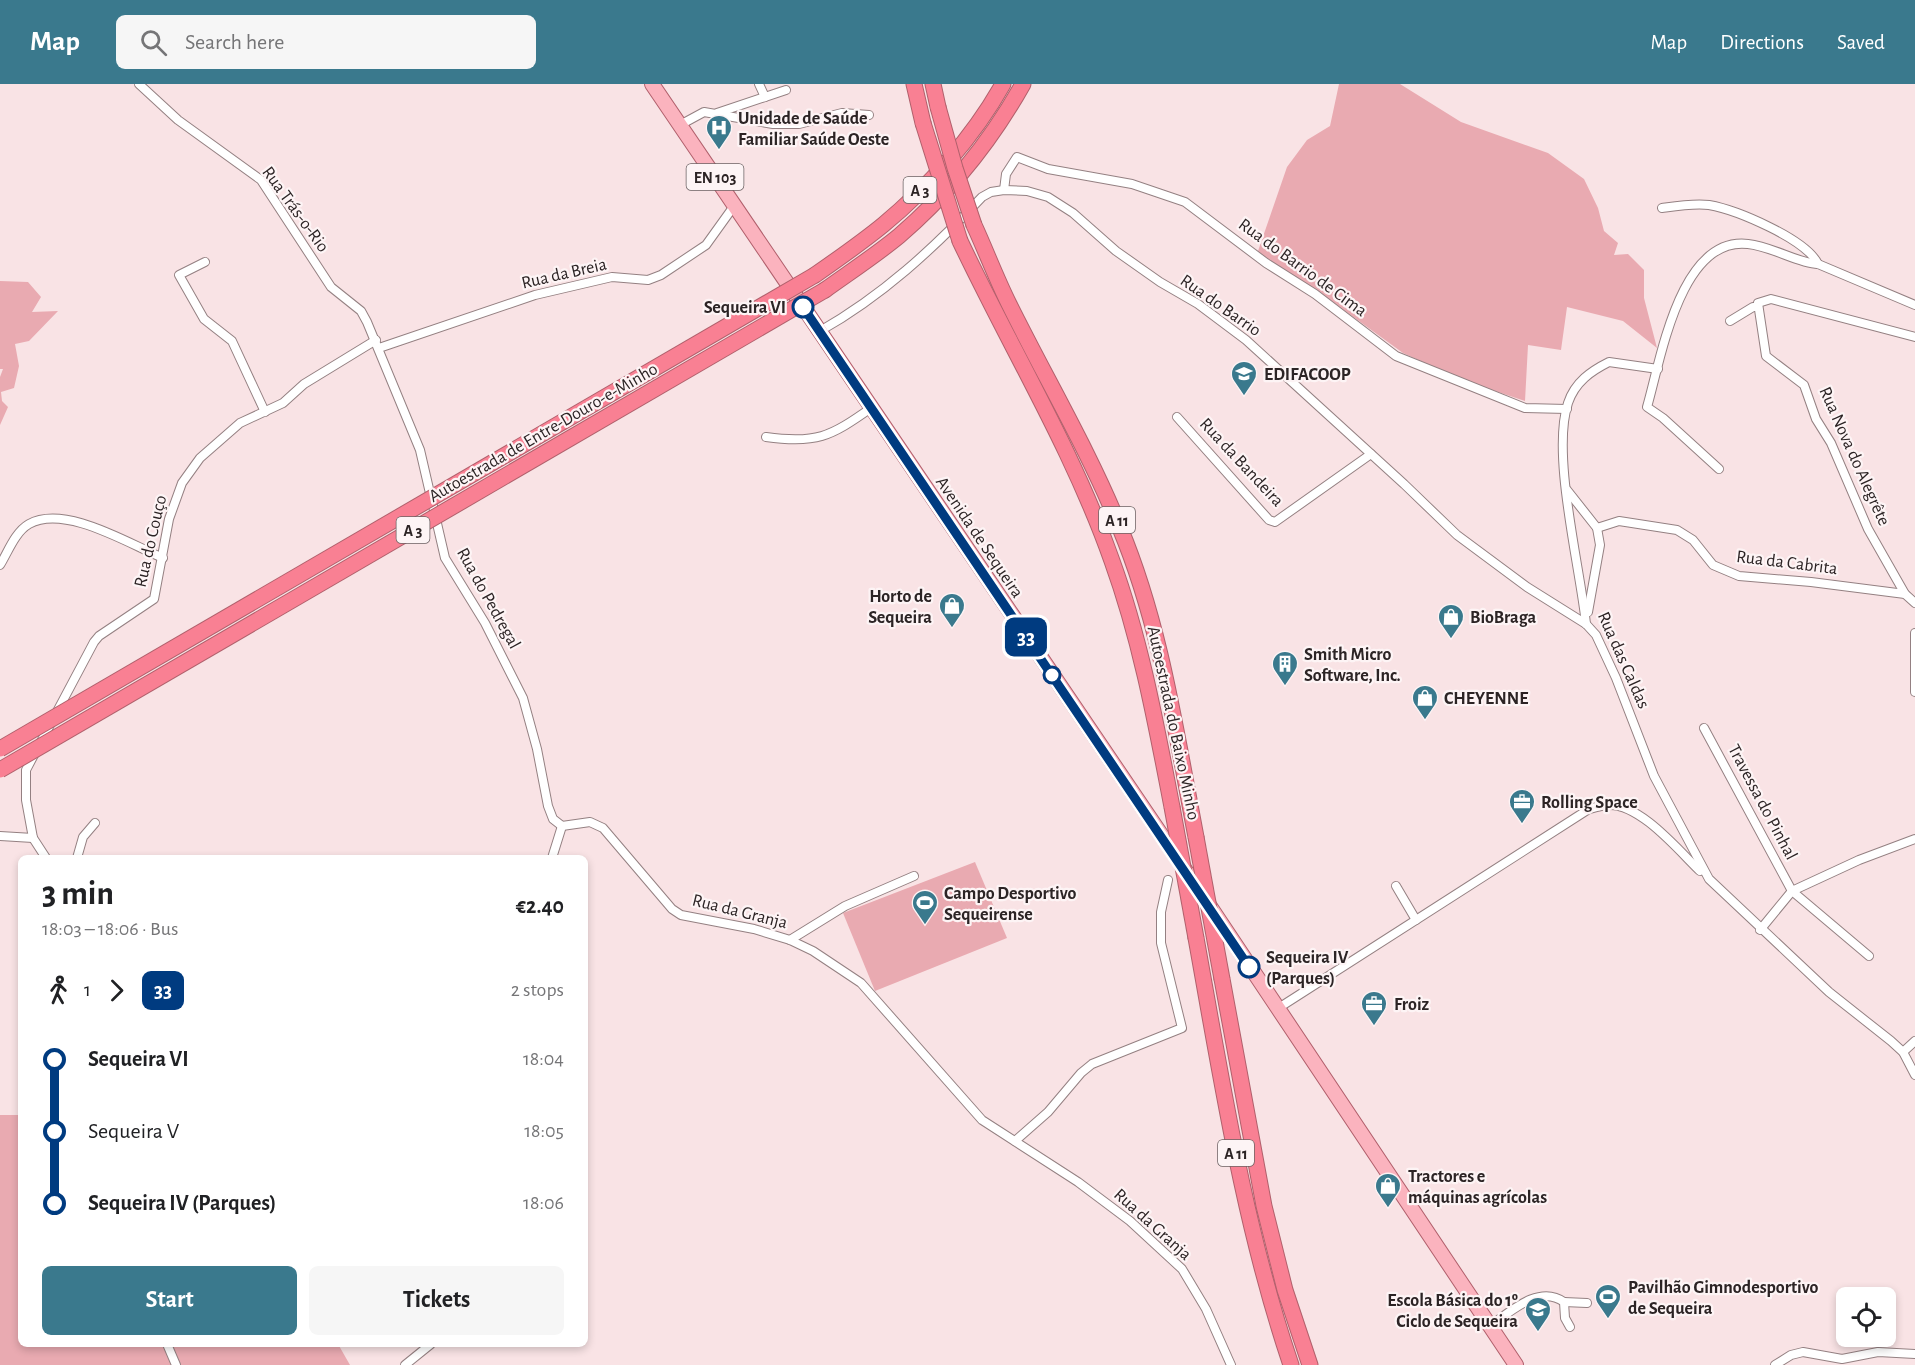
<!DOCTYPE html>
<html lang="en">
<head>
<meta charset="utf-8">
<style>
	body { margin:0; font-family:"Alegreya Sans",sans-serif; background:#f6f6f6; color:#202124; height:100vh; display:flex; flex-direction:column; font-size:22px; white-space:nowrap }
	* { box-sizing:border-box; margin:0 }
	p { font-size:20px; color:#757577 }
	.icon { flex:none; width:33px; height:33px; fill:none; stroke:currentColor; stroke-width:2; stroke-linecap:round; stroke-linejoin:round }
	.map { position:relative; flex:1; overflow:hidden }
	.side { position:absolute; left:18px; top:771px; width:570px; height:492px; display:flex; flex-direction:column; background:#fff; border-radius:9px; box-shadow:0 3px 9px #0003 }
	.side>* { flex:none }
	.badge { padding:0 12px; border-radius:9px; font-size:21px; line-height:39px }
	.controls { position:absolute; left:1836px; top:1203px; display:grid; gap:12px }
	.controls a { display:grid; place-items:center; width:60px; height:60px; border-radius:9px; background:#fff; box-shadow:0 3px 9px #0003; font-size:30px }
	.map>.badge { position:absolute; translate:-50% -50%; box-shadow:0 0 0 3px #fff }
	.legs { display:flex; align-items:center; gap:9px; height:66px; padding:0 24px; font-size:20px }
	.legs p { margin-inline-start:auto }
	.overview { display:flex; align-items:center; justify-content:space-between; height:102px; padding:0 24px }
	h1 { font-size:33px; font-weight:600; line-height:45px }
	.primary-button { display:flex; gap:12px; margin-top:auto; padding:12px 24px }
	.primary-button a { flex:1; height:69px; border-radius:9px; background:#3a798d; color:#fff; font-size:24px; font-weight:600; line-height:69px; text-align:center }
	.primary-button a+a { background:#f6f6f6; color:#202124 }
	ul { padding:0 24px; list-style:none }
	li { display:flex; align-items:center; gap:21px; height:72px; font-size:22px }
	li i { display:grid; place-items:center; width:9px; height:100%; margin:0 8px; background:currentColor }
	li i::after { content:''; width:15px; height:15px; margin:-8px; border:4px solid; border-radius:50%; background:#fff }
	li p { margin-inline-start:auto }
	li:first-child i { background:linear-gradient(#0000 50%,currentColor 0) }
	li:last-child i { background:linear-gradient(currentColor 50%,#0000 0) }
	header { display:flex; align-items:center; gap:36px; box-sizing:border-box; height:84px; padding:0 30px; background:#3a798d; color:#fff }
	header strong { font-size:28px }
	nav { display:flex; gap:33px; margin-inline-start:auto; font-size:21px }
	.search { width:420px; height:54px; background:#f6f6f6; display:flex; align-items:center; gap:15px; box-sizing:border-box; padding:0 21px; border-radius:9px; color:#757577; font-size:22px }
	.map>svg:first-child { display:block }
</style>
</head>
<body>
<header>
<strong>Map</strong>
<div class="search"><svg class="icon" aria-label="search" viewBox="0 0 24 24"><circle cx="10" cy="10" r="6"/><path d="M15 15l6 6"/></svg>Search here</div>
<nav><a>Map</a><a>Directions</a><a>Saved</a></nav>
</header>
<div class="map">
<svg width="1915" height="1281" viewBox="0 0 1915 1281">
	<rect width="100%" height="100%" fill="#f9e3e5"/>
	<!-- green -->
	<g fill="#e9aab1">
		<polygon points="1339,0 1400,0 1461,38 1548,69 1584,95 1598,124 1604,147 1618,159 1614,171 1628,170 1644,186 1644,214 1657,264 1623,237 1567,223 1561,266 1528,261 1525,317 1465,297 1403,269 1312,203 1257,170 1287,83 1307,56 1330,42"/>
		<polygon points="0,197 28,198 41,213 32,228 58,227 29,257 15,260 19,282 14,304 1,308 2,317 8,323 0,341 0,293 3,285 0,285"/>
		<polygon points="975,778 1007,854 875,907 843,829"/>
		<polygon points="0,1031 21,1031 21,1260 338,1260 350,1281 0,1281"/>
	</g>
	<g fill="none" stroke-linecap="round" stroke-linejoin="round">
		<defs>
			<g id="minor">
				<polyline points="139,0 178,36 261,96 331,203 361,227 367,238 420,366 445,474 485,539 523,614 537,665 548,722 553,735 562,742"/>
				<polyline points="759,0 765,13"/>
				<polyline points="717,29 786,6"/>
				<polyline points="680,41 704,28 773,40 799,40 842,29 869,31"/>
				<polyline points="1004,106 1006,90 1017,73 1048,85 1132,100 1185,118 1266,179 1315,210 1396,272 1525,324 1567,325"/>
				<path d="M1662 124C1676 122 1694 119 1709 121 1737 126 1806 155 1818 180"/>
				<polyline points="205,178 179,191 204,235 232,257 265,328"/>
				<polyline points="1730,237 1753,223 1757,223"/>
				<path d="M820 247C882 212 933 165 982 113L991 108 1004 106 1027 107 1048 113 1073 129 1116 167 1160 198 1198 220 1246 256 1404 400 1457 451 1527 503 1586 540 1596 551 1616 594 1654 692 1709 795 1829 908 1891 957 1903 968 1915 991"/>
				<polyline points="379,264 535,211 612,193 648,196 661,191 706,161 734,122"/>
				<polyline points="1177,333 1269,436 1275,438 1371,370"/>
				<path d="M766 353C816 360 830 353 871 324"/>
				<path d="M1719 385 1663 334 1647 323C1661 275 1680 152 1748 160 1774 163 1797 179 1818 180L1915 221"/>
				<polyline points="1567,406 1597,444 1600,461 1588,528"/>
				<polyline points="1597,444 1619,437 1677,446 1693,456 1713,481 1739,492 1811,498 1905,510 1915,519"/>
				<path d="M0 481C8 468 15 448 29 440 65 420 129 460 163 474"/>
				<polyline points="1905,510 1868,445 1831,359 1816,335 1804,301 1766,272 1758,219 1771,215 1915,253"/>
				<path d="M1586 540C1580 482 1551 370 1568 319 1575 298 1591 287 1609 278L1658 285"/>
				<polyline points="1915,549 1915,608"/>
				<polyline points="1704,644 1792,807 1869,872"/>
				<polyline points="562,742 590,738 603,744 672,825 681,831 754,845 790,856 813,867 861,899 982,1036 1078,1098 1130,1137 1182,1185 1206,1225 1231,1281"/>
				<polyline points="0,752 33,754"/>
				<polyline points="46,774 33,754 26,716 26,686 94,558 99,552 154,515 169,435 182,399 200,374 240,339 283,319 304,300 376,256"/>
				<polyline points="77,774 83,753 95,739"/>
				<polyline points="552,774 562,742"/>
				<polyline points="1396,802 1416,836"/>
				<polyline points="1760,846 1792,807 1859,776 1915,755"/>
				<polyline points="790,856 845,822 914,792"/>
				<path d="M1277 925 1589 725C1595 724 1602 721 1608 721 1640 719 1679 767 1700 787"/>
				<polyline points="1903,968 1915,957"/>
				<polyline points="1015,1057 1048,1028 1081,989 1092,980 1182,944 1161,859 1161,828 1168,796"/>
				<polyline points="1564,1218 1587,1219"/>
				<path d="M1490 1242C1510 1228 1539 1200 1564 1218L1565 1234 1570 1243"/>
				<polyline points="167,1260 176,1281"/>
				<polyline points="405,1281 431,1260"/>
				<polyline points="1775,1281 1791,1271 1803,1268 1842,1275 1878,1268 1915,1270"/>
			</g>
			<polyline id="primary" points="652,0 1211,824 1516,1281"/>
			<g id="motorway">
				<polyline points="914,0 923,39"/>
				<polyline points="933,0 938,23"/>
				<path d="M974 141C986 167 996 194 1009 220 1046 295 1089 367 1120 444 1161 542 1176 649 1196 753"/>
				<path d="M960 157C1010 263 1073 366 1112 477 1141 557 1156 640 1172 723"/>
				<path d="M815 191C838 175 861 159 883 141 929 103 974 52 1003 0"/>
				<path d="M825 206C850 188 876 171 899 152 949 109 991 57 1023 0"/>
				<path d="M1196 854C1222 998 1244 1142 1291 1281"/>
				<polyline points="1222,895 1264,1122 1285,1206 1310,1281"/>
			</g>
		</defs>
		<!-- minor casing -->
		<use href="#minor" stroke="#948082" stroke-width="10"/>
		<!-- primary casing -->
		<use href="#primary" stroke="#b1606c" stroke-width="16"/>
		<!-- motorway casing -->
		<use href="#motorway" stroke="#b1606c" stroke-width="17"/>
		<!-- minor -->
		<use href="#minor" stroke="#fff" stroke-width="8"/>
		<!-- primary -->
		<use href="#primary" stroke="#fbb3be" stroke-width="14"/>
		<!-- motorway -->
		<use href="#motorway" stroke="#f98093" stroke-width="15"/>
		<defs>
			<g id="motorway-bridge">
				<polyline points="938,23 955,84 974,141"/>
				<polyline points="923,39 960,157"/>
				<polyline points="0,665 815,191"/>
				<polyline points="0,686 825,206"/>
				<polyline points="1172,723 1196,854"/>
				<polyline points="1196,753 1222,895"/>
			</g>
		</defs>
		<!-- motorway-bridge casing -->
		<use href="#motorway-bridge" stroke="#b1606c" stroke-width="17" stroke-linecap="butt"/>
		<!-- motorway-bridge -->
		<use href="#motorway-bridge" stroke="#f98093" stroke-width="15"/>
	</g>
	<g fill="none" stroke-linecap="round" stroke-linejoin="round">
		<defs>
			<polyline id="line-1" points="803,223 1249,883"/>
		</defs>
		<!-- line-1 casing -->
		<use href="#line-1" stroke="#fff" stroke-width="14"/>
		<!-- line-1 -->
		<use href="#line-1" stroke="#003b80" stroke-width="9"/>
	</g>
	<!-- icons -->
	<defs>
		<symbol id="hospital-pin" viewBox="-11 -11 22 30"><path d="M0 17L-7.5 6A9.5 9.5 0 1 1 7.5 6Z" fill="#3a798d" stroke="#fdf4f5"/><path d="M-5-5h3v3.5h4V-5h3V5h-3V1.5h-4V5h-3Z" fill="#fff"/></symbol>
		<symbol id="school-pin" viewBox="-11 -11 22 30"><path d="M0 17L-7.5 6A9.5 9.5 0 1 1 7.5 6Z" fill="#3a798d" stroke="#fdf4f5"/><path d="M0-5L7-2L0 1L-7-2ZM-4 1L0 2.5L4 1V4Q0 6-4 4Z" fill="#fff"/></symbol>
		<symbol id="shop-pin" viewBox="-11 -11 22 30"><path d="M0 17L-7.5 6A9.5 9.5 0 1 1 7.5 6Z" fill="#3a798d" stroke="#fdf4f5"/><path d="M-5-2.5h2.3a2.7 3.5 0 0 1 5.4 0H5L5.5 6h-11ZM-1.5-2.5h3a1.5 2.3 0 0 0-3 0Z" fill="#fff"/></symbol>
		<symbol id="building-pin" viewBox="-11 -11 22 30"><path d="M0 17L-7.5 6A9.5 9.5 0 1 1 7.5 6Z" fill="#3a798d" stroke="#fdf4f5"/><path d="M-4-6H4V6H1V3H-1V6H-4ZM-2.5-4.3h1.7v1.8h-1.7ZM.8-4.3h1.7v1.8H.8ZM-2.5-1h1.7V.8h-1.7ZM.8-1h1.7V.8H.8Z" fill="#fff"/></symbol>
		<symbol id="office-pin" viewBox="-11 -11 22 30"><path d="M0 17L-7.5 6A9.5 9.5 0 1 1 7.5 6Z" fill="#3a798d" stroke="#fdf4f5"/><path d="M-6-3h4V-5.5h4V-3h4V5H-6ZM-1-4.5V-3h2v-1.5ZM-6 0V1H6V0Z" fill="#fff"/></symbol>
		<symbol id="stadium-pin" viewBox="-11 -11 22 30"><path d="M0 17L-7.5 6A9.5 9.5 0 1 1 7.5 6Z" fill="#3a798d" stroke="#fdf4f5"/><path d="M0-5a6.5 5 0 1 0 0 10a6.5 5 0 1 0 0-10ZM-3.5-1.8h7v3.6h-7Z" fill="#fff"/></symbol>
	</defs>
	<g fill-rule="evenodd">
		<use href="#hospital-pin" x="704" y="29" width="30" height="40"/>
		<use href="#school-pin" x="1229" y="275" width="30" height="40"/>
		<use href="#shop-pin" x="937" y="507" width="30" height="40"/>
		<use href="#shop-pin" x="1436" y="518" width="30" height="40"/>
		<use href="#building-pin" x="1270" y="565" width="30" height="40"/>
		<use href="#shop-pin" x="1410" y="599" width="30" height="40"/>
		<use href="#office-pin" x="1507" y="703" width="30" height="40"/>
		<use href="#stadium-pin" x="910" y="804" width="30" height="40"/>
		<use href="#office-pin" x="1359" y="905" width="30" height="40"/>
		<use href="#shop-pin" x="1373" y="1087" width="30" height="40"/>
		<use href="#stadium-pin" x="1593" y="1198" width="30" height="40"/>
		<use href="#school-pin" x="1523" y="1211" width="30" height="40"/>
	</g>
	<!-- markers -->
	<g fill="#fff" stroke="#003b80" stroke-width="3">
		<circle cx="803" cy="223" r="10"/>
		<circle cx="1052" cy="591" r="8"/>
		<circle cx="1249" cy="883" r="10"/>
	</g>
	<g text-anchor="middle" stroke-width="4.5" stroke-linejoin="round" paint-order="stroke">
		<!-- shield labels -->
		<g fill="#fdf4f5" stroke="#6b6263" stroke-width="1.5">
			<rect x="686.5" y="80" width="57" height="26" rx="4.5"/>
			<rect x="903.5" y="93" width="33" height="26" rx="4.5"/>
			<rect x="1099" y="423" width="36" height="26" rx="4.5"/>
			<rect x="396.5" y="433" width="33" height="26" rx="4.5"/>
			<rect x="1218" y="1056" width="36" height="26" rx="4.5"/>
		</g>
		<g font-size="16" font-weight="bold" fill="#2c2425">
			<text x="715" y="99">EN 103</text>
			<text x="920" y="112">A 3</text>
			<text x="1117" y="442">A 11</text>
			<text x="413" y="452">A 3</text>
			<text x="1236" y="1075">A 11</text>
		</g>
		<!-- poi labels -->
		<g font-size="18" font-weight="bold" fill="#2c2425" stroke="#fdf4f5" text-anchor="start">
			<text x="738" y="40">Unidade de Saúde<tspan x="738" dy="21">Familiar Saúde Oeste</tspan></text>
			<text x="1264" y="296">EDIFACOOP</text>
			<text x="932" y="518" text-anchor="end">Horto de<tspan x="932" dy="21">Sequeira</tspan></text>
			<text x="1470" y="539">BioBraga</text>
			<text x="1304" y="576">Smith Micro<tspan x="1304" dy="21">Software, Inc.</tspan></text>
			<text x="1444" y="620">CHEYENNE</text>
			<text x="1541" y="724">Rolling Space</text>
			<text x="944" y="815">Campo Desportivo<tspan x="944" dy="21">Sequeirense</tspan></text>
			<text x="1394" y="926">Froiz</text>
			<text x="1408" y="1098">Tractores e<tspan x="1408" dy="21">máquinas agrícolas</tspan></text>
			<text x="1628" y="1209">Pavilhão Gimnodesportivo<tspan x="1628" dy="21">de Sequeira</tspan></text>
			<text x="1518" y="1222" text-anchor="end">Escola Básica do 1º<tspan x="1518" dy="21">Ciclo de Sequeira</tspan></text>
		</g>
		<!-- street labels -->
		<g font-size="18" fill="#2c2425" stroke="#fdf4f5">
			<text transform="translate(296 125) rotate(54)" y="6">Rua Trás-o-Rio</text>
			<text transform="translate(1303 183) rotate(36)" y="6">Rua do Barrio de Cima</text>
			<text transform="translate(564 189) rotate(-13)" y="6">Rua da Breia</text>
			<text transform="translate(1221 221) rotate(35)" y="6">Rua do Barrio</text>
			<text transform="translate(543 348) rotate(-30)" y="6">Autoestrada de Entre-Douro-e-Minho</text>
			<text transform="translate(1855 372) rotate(66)" y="6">Rua Nova do Alegrête</text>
			<text transform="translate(1242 378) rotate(47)" y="6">Rua da Bandeira</text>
			<text transform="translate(980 453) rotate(56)" y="6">Avenida de Sequeira</text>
			<text transform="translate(150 457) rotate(-77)" y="6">Rua do Couço</text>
			<text transform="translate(1787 478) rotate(7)" y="6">Rua da Cabrita</text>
			<text transform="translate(489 514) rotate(61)" y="6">Rua do Pedregal</text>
			<text transform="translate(1624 576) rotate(66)" y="6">Rua das Caldas</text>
			<text transform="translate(1174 639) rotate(78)" y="6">Autoestrada do Baixo Minho</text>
			<text transform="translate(1763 718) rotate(62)" y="6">Travessa do Pinhal</text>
			<text transform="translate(740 827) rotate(14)" y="6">Rua da Granja</text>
			<text transform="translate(1153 1140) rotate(42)" y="6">Rua da Granja</text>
		</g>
		<!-- stop labels -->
		<g font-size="18" font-weight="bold" fill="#2c2425" stroke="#fdf4f5" text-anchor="end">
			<text x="786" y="229">Sequeira VI</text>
			<text x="1266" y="879" text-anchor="start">Sequeira IV<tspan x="1266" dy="21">(Parques)</tspan></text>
		</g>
	</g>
</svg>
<div class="controls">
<a><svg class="icon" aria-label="locate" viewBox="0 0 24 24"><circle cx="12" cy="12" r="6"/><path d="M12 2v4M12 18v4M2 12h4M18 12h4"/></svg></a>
</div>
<b class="badge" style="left:1026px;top:553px;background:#003b80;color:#fff">33</b>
<section class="side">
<div class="overview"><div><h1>3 min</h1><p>18:03 – 18:06 · Bus</p></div><b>€2.40</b></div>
<div class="legs"><svg class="icon" aria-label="walk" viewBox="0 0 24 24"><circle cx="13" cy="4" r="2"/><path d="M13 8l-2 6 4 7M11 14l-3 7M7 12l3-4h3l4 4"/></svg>1<svg class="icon" aria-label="forward" viewBox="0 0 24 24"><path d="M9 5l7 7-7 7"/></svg><b class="badge" style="background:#003b80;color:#fff">33</b><p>2 stops</p></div>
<ul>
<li><i style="color:#003b80"></i><b>Sequeira VI</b><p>18:04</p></li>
<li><i style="color:#003b80"></i><span>Sequeira V</span><p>18:05</p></li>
<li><i style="color:#003b80"></i><b>Sequeira IV (Parques)</b><p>18:06</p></li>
</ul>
<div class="primary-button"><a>Start</a><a>Tickets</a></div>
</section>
</div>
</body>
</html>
